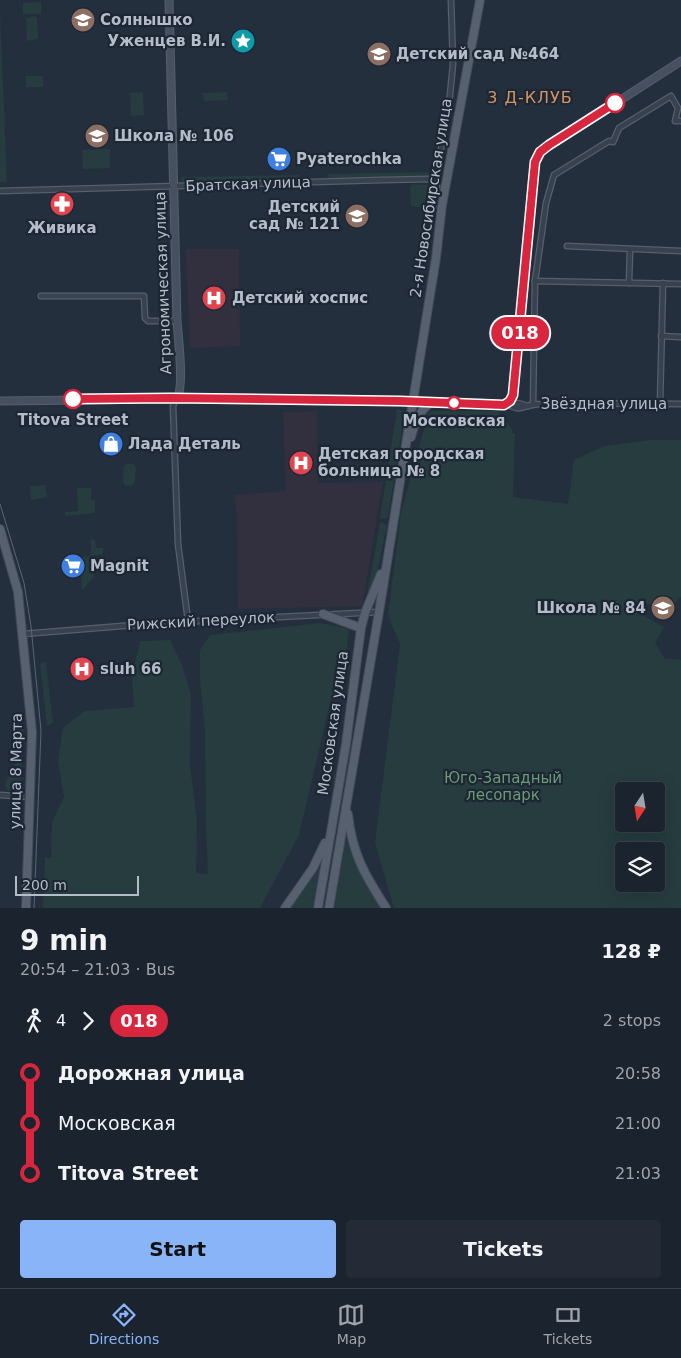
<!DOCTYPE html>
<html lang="en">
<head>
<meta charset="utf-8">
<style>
	body { margin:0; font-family:"DejaVu Sans",sans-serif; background:#242b36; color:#f1f3f6; height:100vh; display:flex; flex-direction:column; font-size:19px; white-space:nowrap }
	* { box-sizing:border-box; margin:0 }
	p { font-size:16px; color:#a0a4aa }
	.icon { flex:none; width:28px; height:28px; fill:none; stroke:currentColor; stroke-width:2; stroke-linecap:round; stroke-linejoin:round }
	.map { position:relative; height:908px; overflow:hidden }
	.side { display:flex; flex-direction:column; background:#1b232e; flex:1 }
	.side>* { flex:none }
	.badge { padding:0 10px; border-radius:16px; font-size:18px; line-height:32px }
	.needle { width:32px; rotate:192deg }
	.buttons { position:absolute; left:615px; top:782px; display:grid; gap:10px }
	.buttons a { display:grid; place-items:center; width:50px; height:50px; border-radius:5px; background:#1b232e; box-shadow:0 5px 20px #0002,0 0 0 1px #39404a; font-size:25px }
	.scale { position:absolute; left:15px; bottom:12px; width:124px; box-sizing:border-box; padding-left:5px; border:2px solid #b4bcc9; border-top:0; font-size:14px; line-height:18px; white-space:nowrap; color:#b4bcc9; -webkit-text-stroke:4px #1d2633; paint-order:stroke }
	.map>.badge { position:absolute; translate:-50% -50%; box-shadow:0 0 0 2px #fff }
	.legs { display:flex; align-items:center; gap:8px; height:55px; padding:0 20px; font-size:16px }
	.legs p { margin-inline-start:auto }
	.headline { display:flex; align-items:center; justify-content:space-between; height:85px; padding:0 20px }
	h1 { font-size:28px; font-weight:700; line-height:38px }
	.cta { display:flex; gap:10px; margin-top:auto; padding:10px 20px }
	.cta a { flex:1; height:58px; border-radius:5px; background:#8ab4f8; color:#111; font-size:20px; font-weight:700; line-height:58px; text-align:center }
	.cta a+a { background:#242b36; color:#f1f3f6 }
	ul { padding:0 20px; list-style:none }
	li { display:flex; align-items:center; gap:18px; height:50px; font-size:19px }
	li i { display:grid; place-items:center; width:8px; height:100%; margin:0 6px; background:currentColor }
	li i::after { content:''; width:12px; height:12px; margin:-6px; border:4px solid; border-radius:50%; background:#1b232e }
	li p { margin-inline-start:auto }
	li:first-child i { background:linear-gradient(#0000 50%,currentColor 0) }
	li:last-child i { background:linear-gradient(currentColor 50%,#0000 0) }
	.tabs { display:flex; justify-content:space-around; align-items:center; height:70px; border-top:1px solid #39404a; background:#1b232e; font-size:14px; color:#a0a4aa }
	.tabs a { display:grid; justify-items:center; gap:2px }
	.tabs .active { color:#8ab4f8 }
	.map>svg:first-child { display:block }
</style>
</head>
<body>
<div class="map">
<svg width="681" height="908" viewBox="0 0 681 908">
	<rect width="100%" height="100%" fill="#242f3e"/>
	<!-- medical -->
	<g fill="#32303f">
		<polygon points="186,249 239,249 240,346 190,348"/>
		<polygon points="317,411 318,483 383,482 362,606 238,609 237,517 234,495 286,491 283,412"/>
	</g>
	<!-- green -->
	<g fill="#263c3f" fill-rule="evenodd">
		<polygon points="41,2 41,14 23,14 23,3"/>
		<polygon points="0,12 7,182 0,182"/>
		<polygon points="35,16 37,18 38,39 27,41 26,18"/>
		<rect x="26" y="76" width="17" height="11"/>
		<polygon points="143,92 144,115 131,116 130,93"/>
		<polygon points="227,92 228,100 204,101 203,93"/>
		<polygon points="110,149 110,168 83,169 82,150"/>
		<polygon points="429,172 428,178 328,180 327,174"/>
		<polygon points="300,175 299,180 182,182 181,177"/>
		<path d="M413 184 429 185C435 192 432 201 430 209L411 206 410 188 411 185Z"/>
		<polygon points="397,409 404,411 404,416 388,517 385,519 380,518"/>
		<path d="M429 411H498L512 429V433H515L513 497 568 504 574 460 604 446 652 440H681V597H679L670 612 643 602 639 613 664 627 655 642 664 658 681 660V908H394L375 843 400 644 388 615 401 513ZM656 791V824H624V791ZM656 851V884H624V851Z"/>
		<polygon points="127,464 134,464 136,468 135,482 132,486 125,485 123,482 124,466"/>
		<polygon points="45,485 47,497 31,500 30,486"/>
		<polygon points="77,488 91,488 91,499 95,500 95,513 65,516 65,512 78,511"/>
		<polygon points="380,522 387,525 375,584 366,602"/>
		<polygon points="91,539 95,540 96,548 103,548 103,554 91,556 94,576 82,591 80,557 91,556"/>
		<polygon points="320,623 349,629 346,653 331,699 299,835 260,908 43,908 45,858 51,858 52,822 64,797 58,761 63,728 85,711 134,707 132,675 140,641 170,640 182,665 191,695 190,765 197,821 196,873 208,874 206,827 205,729 200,681 200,650 210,635"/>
		<polygon points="46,662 53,723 47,726 40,663"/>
		<path d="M23 723 24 732 20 792 8 791 6 789C4 777 14 769 18 759 22 747 15 735 23 723Z"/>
		<polygon points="346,839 357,866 382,908 334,908"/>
		<polygon points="321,866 314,908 290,908"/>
	</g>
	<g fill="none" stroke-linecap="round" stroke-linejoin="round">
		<defs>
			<g id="street">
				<polyline points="0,191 382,180 430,179 436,182"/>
				<polyline points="439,207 436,178 450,95 453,64 451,0"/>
				<polyline points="567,246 681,251"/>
				<polyline points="535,281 681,284"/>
				<polyline points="629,283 630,250"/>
				<polyline points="41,296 144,296 145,318 148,321 177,321"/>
				<polyline points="661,336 681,337"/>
				<polyline points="176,399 173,406 178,544 188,621"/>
				<path d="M508 404C519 411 520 408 531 405 538 404 545 404 552 403L681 404"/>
				<polyline points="660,404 663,283"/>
				<polyline points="533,405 535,281 546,203 554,175 609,141 613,142 619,128 671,96 678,108 675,121 681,121"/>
				<polyline points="511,406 518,403 528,406"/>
				<polyline points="23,634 159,623 379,612"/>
				<polyline points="0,795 30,797"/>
			</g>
			<g id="secondary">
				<path d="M169 0 177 321C178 335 185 391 176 399"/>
				<polyline points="0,401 170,399 412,402 505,405 511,401 513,395 533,176 535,162 540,152 681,61"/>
			</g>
			<g id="primary">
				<path d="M411 437C414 425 420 409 432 402"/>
				<polyline points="0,529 18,592 32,732 26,908"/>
				<polyline points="323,614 361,628"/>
				<path d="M348 814C352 854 365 875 386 908"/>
				<polyline points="285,908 313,868 325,843"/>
				<polyline points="318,908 346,744 361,628 365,613 381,574"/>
				<polyline points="329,908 380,606 436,258 442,205 480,0"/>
			</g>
		</defs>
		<!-- street casing -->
		<use href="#street" stroke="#565f6c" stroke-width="7"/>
		<!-- secondary casing -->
		<use href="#secondary" stroke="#565f6c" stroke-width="9"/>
		<!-- primary casing -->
		<use href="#primary" stroke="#414a57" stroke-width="10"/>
		<!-- street -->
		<use href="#street" stroke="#38414e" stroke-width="4.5"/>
		<!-- secondary -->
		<use href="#secondary" stroke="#465061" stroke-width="7"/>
		<!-- primary -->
		<use href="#primary" stroke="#56606e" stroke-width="8"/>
		<!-- tram -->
		<polyline stroke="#5a6575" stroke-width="1" points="0,504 24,583 31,626 41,731 34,908"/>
	</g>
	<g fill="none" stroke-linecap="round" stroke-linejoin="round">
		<defs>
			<polyline id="line-1" points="73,399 170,398 400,401 504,405 510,401 513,395 535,162 540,152 549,145 615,103"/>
		</defs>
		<!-- line-1 casing -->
		<use href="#line-1" stroke="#fff" stroke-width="11"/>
		<!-- line-1 -->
		<use href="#line-1" stroke="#d7263d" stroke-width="8"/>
	</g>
	<!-- icons -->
	<defs>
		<symbol id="school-disc" viewBox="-11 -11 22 22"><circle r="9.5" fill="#8d6e63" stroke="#1d2633"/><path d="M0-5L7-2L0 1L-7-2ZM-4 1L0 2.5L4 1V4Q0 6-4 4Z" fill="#fff"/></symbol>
		<symbol id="sight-disc" viewBox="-11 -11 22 22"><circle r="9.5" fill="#0f9aa8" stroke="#1d2633"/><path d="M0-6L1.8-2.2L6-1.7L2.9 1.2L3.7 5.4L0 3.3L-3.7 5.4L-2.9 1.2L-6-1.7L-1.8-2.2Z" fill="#fff"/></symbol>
		<symbol id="supermarket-disc" viewBox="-11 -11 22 22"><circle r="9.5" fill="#3f7fe0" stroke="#1d2633"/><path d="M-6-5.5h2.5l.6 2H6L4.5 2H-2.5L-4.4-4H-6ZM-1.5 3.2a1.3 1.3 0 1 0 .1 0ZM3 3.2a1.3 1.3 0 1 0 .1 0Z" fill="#fff"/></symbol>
		<symbol id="pharmacy-disc" viewBox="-11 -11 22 22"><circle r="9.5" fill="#e0444e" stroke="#1d2633"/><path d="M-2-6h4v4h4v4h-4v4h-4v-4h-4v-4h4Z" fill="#fff"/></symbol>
		<symbol id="hospital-disc" viewBox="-11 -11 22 22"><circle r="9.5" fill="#e0444e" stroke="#1d2633"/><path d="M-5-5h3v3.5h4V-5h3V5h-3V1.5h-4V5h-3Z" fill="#fff"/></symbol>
		<symbol id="shop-disc" viewBox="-11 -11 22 22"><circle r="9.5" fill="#3f7fe0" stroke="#1d2633"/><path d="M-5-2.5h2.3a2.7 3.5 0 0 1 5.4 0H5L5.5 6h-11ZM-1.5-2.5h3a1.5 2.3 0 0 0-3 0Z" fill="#fff"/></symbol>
	</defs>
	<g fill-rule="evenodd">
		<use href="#school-disc" x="69" y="6" width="28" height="28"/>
		<use href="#sight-disc" x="229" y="27" width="28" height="28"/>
		<use href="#school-disc" x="365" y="40" width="28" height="28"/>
		<use href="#school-disc" x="83" y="122" width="28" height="28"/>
		<use href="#supermarket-disc" x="265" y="145" width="28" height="28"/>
		<use href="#pharmacy-disc" x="48" y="190" width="28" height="28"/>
		<use href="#school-disc" x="343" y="202" width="28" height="28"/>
		<use href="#hospital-disc" x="200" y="284" width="28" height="28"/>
		<use href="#shop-disc" x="97" y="430" width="28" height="28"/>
		<use href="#hospital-disc" x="287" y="449" width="28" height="28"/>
		<use href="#supermarket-disc" x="59" y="552" width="28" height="28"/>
		<use href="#school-disc" x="649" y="594" width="28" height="28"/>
		<use href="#hospital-disc" x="68" y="655" width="28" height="28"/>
	</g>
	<!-- markers -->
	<g fill="#fff" stroke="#d7263d" stroke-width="2.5">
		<circle cx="615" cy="103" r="9"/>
		<circle cx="73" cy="399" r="9"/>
		<circle cx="454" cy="403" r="6"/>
	</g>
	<g text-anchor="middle" stroke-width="4.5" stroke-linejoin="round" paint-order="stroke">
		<!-- poi labels -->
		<g font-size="15" font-weight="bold" fill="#b4bcc9" stroke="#1d2633" text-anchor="start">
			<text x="100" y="25">Солнышко</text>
			<text x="226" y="46" text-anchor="end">Уженцев В.И.</text>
			<text x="396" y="59">Детский сад №464</text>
			<text x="114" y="141">Школа № 106</text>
			<text x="296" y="164">Pyaterochka</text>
			<text x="340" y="212" text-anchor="end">Детский<tspan x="340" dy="17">сад № 121</tspan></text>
			<text x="62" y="233" text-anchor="middle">Живика</text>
			<text x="232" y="303">Детский хоспис</text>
			<text x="128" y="449">Лада Деталь</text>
			<text x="318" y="459">Детская городская<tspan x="318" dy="17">больница № 8</tspan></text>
			<text x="90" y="571">Magnit</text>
			<text x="646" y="613" text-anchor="end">Школа № 84</text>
			<text x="100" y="674">sluh 66</text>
		</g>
		<!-- street labels -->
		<g font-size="15" fill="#b4bcc9" stroke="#1d2633">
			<text transform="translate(248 184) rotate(-2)" y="5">Братская улица</text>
			<text transform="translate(431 198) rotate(-81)" y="5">2-я Новосибирская улица</text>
			<text transform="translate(163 283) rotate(-92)" y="5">Агрономическая улица</text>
			<text x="604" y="409">Звёздная улица</text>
			<text transform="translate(201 621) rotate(-3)" y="5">Рижский переулок</text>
			<text transform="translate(333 723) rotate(-82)" y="5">Московская улица</text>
			<text transform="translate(16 771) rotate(-89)" y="5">улица 8 Марта</text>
		</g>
		<!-- stop labels -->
		<g font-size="15" font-weight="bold" fill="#b4bcc9" stroke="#1d2633">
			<text x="73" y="425">Titova Street</text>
			<text x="454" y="426">Московская</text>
		</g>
		<!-- park labels -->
		<g font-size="15" fill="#6b9a76" stroke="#1d2633">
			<text x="503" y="783">Юго-Западный<tspan x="503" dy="17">лесопарк</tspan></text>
		</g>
		<!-- neighbourhood labels -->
		<g font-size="16" letter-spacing="1" fill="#d59563" stroke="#1d2633">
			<text x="530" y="103">3 Д-КЛУБ</text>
		</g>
	</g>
</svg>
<div class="buttons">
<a><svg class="needle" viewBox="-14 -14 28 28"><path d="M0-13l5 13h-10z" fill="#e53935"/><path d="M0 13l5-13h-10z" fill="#a0a4aa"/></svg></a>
<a><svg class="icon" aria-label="layers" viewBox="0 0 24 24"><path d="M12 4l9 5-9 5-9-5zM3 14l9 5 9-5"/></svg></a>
</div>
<div class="scale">200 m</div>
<b class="badge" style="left:520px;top:333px;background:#d7263d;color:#fff">018</b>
</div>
<section class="side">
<div class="headline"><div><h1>9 min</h1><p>20:54 – 21:03 · Bus</p></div><b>128 ₽</b></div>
<div class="legs"><svg class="icon" aria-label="walk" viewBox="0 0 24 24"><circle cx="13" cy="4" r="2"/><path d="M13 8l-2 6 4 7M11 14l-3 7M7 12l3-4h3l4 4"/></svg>4<svg class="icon" aria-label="forward" viewBox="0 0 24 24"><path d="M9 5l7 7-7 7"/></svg><b class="badge" style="background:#d7263d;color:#fff">018</b><p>2 stops</p></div>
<ul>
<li><i style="color:#d7263d"></i><b>Дорожная улица</b><p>20:58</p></li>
<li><i style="color:#d7263d"></i><span>Московская</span><p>21:00</p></li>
<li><i style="color:#d7263d"></i><b>Titova Street</b><p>21:03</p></li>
</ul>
<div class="cta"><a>Start</a><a>Tickets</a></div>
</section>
<nav class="tabs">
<a class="active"><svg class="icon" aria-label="directions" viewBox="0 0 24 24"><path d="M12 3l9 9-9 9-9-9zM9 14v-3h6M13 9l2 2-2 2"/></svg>Directions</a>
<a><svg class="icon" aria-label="map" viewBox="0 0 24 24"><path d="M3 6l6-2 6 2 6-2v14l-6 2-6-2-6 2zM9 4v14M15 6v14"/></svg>Map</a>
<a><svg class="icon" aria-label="tickets" viewBox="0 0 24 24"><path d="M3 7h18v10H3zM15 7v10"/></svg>Tickets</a>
</nav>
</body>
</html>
